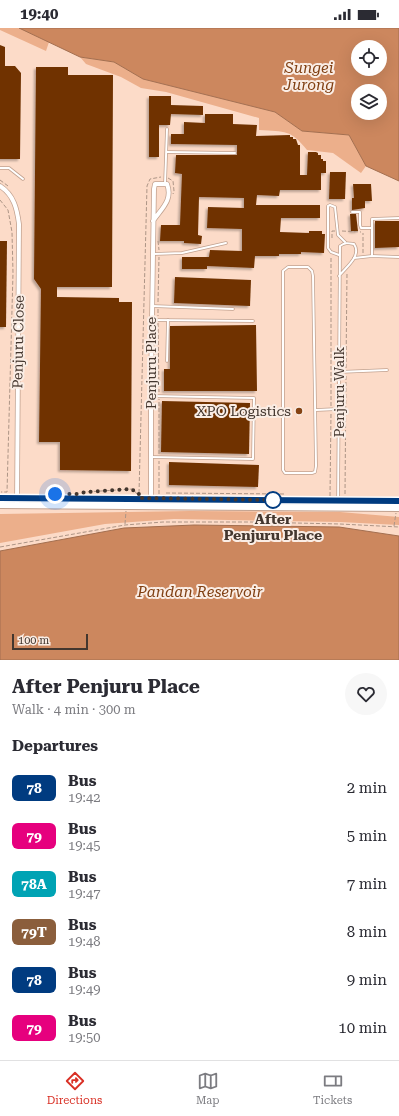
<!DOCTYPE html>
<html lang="en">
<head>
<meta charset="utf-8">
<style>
	body { margin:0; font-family:"Roboto Serif",serif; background:#f7f7f7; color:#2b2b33; height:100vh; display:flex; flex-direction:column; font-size:15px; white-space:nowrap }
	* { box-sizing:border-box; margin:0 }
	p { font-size:13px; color:#7c7c81 }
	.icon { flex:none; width:22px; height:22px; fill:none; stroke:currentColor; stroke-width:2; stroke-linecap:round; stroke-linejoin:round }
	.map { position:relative; height:632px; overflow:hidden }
	.details { display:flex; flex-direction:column; background:#fff; flex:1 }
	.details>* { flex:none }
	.badge { padding:0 8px; border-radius:6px; font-size:14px; line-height:26px }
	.controls { position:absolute; left:351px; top:12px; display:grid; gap:8px }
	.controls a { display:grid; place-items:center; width:36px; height:36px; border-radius:50%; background:#fff; box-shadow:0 4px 16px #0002; font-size:20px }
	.scale { position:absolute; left:12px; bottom:10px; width:76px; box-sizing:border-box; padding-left:4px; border:2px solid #43362e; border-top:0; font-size:11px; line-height:14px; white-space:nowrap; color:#43362e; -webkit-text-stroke:3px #faede5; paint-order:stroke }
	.you { position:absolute; width:20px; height:20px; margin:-10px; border:3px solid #fff; border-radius:50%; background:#1a73e8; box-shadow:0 0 0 6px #1a73e833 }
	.map>.badge { position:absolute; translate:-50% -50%; box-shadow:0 0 0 2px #fff }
	h2 { padding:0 12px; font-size:15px; line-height:36px }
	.round { display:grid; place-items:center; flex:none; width:42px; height:42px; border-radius:21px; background:#f7f7f7 }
	.summary { display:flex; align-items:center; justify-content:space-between; height:68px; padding:0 12px }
	h1 { font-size:19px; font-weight:700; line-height:30px }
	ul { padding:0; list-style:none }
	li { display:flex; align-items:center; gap:12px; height:48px; padding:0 12px }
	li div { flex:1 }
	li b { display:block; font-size:15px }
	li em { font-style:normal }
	li .badge { min-width:44px; font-weight:700; text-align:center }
	.status { display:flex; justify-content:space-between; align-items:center; height:28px; padding:0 20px; background:#fff; direction:ltr }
	.status svg { height:11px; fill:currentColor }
	.tab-bar { display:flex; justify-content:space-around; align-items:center; height:56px; border-top:1px solid #e1e1e2; background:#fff; font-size:11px; color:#7c7c81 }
	.tab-bar a { display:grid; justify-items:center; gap:2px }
	.tab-bar .selected { color:#d93025 }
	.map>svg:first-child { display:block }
</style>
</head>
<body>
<div class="status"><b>19:40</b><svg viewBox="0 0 49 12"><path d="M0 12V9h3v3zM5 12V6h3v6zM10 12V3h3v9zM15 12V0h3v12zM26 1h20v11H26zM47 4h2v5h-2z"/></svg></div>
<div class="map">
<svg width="399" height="632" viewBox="0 0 399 632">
	<defs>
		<filter id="shadow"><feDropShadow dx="-2" dy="2" stdDeviation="1" flood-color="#0004"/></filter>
	</defs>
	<rect width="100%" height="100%" fill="#fcdbc8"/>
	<!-- green -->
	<g fill="#ecaf8b">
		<polygon points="0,0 19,0 49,14 46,23 0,2"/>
		<path d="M80 29 114 34 143 51 275 84 302 103 349 107 366 138 361 145 333 125 307 122C290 101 286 104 259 102V90L166 64 141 60 121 49 86 36Z"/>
		<polygon points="190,483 340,484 399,489 399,497 340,494 174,491 105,496 0,515 0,486"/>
	</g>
	<!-- water -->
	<g fill="#cc875e" stroke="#a36f50" fill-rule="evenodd">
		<path d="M19 0H399V153L366 138 349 107 302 103 275 84 143 51 114 34 80 29ZM358 19H380V41H358ZM358 63H380V85H358Z"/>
		<polygon points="194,497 339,499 399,508 399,632 0,632 0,523 124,500"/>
	</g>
	<!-- building -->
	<g fill="#6f3202" filter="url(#shadow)">
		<polygon points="0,17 5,19 5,38 15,38 21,45 20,131 0,131"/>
		<polygon points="36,39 68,39 68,47 113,47 112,259 57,259 57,269 119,270 119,274 132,274 131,443 60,442 60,414 39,414 41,261 34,251"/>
		<polygon points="149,68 171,68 171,77 203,78 203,87 171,86 170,97 159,97 159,129 149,129"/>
		<polygon points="205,86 233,86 233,96 257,97 256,108 290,107 290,109 293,109 293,111 296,111 298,117 300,117 300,147 307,147 308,124 316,124 318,125 318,127 321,127 321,131 323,131 323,133 326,133 326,145 321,145 321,162 280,162 279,168 257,167 256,177 320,177 320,190 281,190 280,204 309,205 309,203 322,203 322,206 325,206 324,225 301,224 301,226 279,226 279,228 255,228 254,240 207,238 207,241 182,241 182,229 209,229 210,222 242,223 242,201 207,200 208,179 244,180 244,170 199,169 198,207 202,208 201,216 184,215 184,213 160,213 161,197 180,197 182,146 175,145 176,127 237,127 237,117 171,116 171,106 184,106 184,94 205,95"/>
		<polygon points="330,144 346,144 345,171 329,171"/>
		<polygon points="353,156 371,156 372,173 365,173 365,180 352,182 352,170 354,170"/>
		<polygon points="350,186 356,186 358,203 351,203"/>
		<polygon points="375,193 399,193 399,219 375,220"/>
		<polygon points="0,213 7,213 6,299 0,299"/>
		<polygon points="175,249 251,252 250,278 174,275"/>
		<polygon points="256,297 257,363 164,363 164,341 170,341 170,298"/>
		<polygon points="162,373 250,375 249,426 161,424"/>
		<polygon points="169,434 259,437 258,459 169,457"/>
	</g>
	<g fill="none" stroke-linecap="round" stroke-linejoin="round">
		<defs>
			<g id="lane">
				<polyline points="167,124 235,125"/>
				<polyline points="0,140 9,140 23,151"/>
				<polyline points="165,156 167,101"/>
				<polyline points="352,184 360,184 360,197 361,200 372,200"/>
				<polyline points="154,226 182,225 226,215"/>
				<polyline points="339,227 331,224 328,220 328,178 330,177 335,179 338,207 345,214"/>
				<polyline points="372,228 372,191 399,190"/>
				<polyline points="354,230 372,228 399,229"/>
				<polygon points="288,239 308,239 312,243 313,248 316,438 315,444 312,445 285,445 283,442 283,243"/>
				<polyline points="152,278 233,281"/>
				<polyline points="152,292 253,293"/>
				<polyline points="167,333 168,292"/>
				<polyline points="339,344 387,342"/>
				<polyline points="316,382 338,381"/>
				<polyline points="151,429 253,431 254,370 152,368"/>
				<path d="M338 479 340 218C345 214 348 215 354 216 362 228 346 239 339 248"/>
			</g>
			<g id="street">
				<path d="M0 158C14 167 17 181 19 196L17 477"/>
				<path d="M151 473V356L154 161 155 156H167C173 172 162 180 153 193"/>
			</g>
			<g id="secondary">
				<polyline points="0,470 399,473"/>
				<polyline points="0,477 399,480"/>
			</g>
		</defs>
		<!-- lane casing -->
		<use href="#lane" stroke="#c1a18f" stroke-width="3.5"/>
		<!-- street casing -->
		<use href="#street" stroke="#c1a18f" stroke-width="5.5"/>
		<!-- secondary casing -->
		<use href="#secondary" stroke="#c1a18f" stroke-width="8"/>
		<!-- path -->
		<g stroke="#ad9586" stroke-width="1" stroke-dasharray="4 2" stroke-linecap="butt">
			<polyline points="168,150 173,153 174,163 173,166"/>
			<polyline points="0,152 8,158"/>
			<polyline points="0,172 8,182 12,204 13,245 7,464 1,464"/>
			<polyline points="342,203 361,204"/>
			<polyline points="332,210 332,203 335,203"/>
			<polyline points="158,213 159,222"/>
			<polyline points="363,225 363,205"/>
			<polyline points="158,274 159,229"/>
			<polyline points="158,281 158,288"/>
			<polyline points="158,295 159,364"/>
			<polyline points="23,296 24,269"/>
			<polyline points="346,340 347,245"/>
			<polyline points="331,378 331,229"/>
			<polyline points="159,426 159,371"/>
			<polyline points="82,465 85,464 133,461 137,466"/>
			<polyline points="139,465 147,158 150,151 161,149"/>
			<polyline points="166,465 285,466"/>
			<polyline points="159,466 159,433"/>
			<polyline points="345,466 346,347"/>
			<polyline points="330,468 331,385"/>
			<polyline points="125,496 126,483"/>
			<polyline points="394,498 396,485"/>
			<polyline points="0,519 125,497 163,494 251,494 340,496 399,499"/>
		</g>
		<!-- lane -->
		<use href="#lane" stroke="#fff" stroke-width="2"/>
		<!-- street -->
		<use href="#street" stroke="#fff" stroke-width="4"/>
		<!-- secondary -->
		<use href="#secondary" stroke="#fff" stroke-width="6"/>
	</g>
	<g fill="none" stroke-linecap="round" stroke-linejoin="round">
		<defs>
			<polyline id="line" points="0,470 399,473"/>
		</defs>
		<!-- line casing -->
		<use href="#line" stroke="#fff" stroke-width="9"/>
		<!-- line -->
		<use href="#line" stroke="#003b80" stroke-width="6"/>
		<!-- walk -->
		<polyline stroke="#43362e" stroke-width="4" stroke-dasharray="0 7.2" points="55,466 80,466 85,464 132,461 137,466 139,466 139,470 275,472 273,472"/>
	</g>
	<!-- markers -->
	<circle fill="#854212" stroke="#faede5" stroke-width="1.5" cx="299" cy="383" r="4"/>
	<circle fill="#fff" stroke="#003b80" stroke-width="2" cx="273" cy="472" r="8"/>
	<g text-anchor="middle" stroke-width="4" stroke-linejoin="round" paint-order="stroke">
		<!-- street labels -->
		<g font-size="14" fill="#43362e" stroke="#faede5">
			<text transform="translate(18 314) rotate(-89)" y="5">Penjuru Close</text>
			<text transform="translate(151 335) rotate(-90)" y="5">Penjuru Place</text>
			<text transform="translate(339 364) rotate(-90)" y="5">Penjuru Walk</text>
		</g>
		<!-- poi labels -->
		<g font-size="14" fill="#43362e" stroke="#faede5" text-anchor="end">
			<text x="291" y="388">XPO Logistics</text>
		</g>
		<!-- stop labels -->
		<g font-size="14" font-weight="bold" fill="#43362e" stroke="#faede5">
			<text x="273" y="496">After<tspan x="273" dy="16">Penjuru Place</tspan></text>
		</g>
		<!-- water labels -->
		<g font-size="15" font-style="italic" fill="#814013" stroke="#faede5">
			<text x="309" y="45">Sungei<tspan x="309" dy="17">Jurong</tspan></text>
			<text x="200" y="569">Pandan Reservoir</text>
		</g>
	</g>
</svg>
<div class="controls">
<a><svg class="icon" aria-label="locate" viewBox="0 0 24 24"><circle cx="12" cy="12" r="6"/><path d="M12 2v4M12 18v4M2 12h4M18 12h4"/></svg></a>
<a><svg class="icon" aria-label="layers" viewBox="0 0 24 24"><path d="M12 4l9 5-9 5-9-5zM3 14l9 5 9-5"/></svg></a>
</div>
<div class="scale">100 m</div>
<div class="you" style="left:55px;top:466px"></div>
</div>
<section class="details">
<div class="summary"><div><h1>After Penjuru Place</h1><p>Walk · 4 min · 300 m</p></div><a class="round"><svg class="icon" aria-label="heart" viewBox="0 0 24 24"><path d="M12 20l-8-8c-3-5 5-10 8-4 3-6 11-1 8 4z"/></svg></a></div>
<h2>Departures</h2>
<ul>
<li><span class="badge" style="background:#003b80;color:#fff">78</span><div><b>Bus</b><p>19:42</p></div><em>2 min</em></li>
<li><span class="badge" style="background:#e6007e;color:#fff">79</span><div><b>Bus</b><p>19:45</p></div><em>5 min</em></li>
<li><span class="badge" style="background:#00a3b4;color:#fff">78A</span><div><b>Bus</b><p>19:47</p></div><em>7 min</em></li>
<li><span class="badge" style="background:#8b5e3c;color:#fff">79T</span><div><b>Bus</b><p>19:48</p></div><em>8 min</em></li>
<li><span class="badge" style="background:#003b80;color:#fff">78</span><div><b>Bus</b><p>19:49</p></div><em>9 min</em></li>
<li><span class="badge" style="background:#e6007e;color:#fff">79</span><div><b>Bus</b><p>19:50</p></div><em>10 min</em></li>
</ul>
</section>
<nav class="tab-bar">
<a class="selected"><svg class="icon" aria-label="directions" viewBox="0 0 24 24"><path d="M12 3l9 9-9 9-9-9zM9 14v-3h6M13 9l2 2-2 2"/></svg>Directions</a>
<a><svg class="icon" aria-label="map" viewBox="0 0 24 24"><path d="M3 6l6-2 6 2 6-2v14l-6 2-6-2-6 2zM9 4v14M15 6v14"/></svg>Map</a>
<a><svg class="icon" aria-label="tickets" viewBox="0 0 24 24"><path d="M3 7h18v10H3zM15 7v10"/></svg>Tickets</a>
</nav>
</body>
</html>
